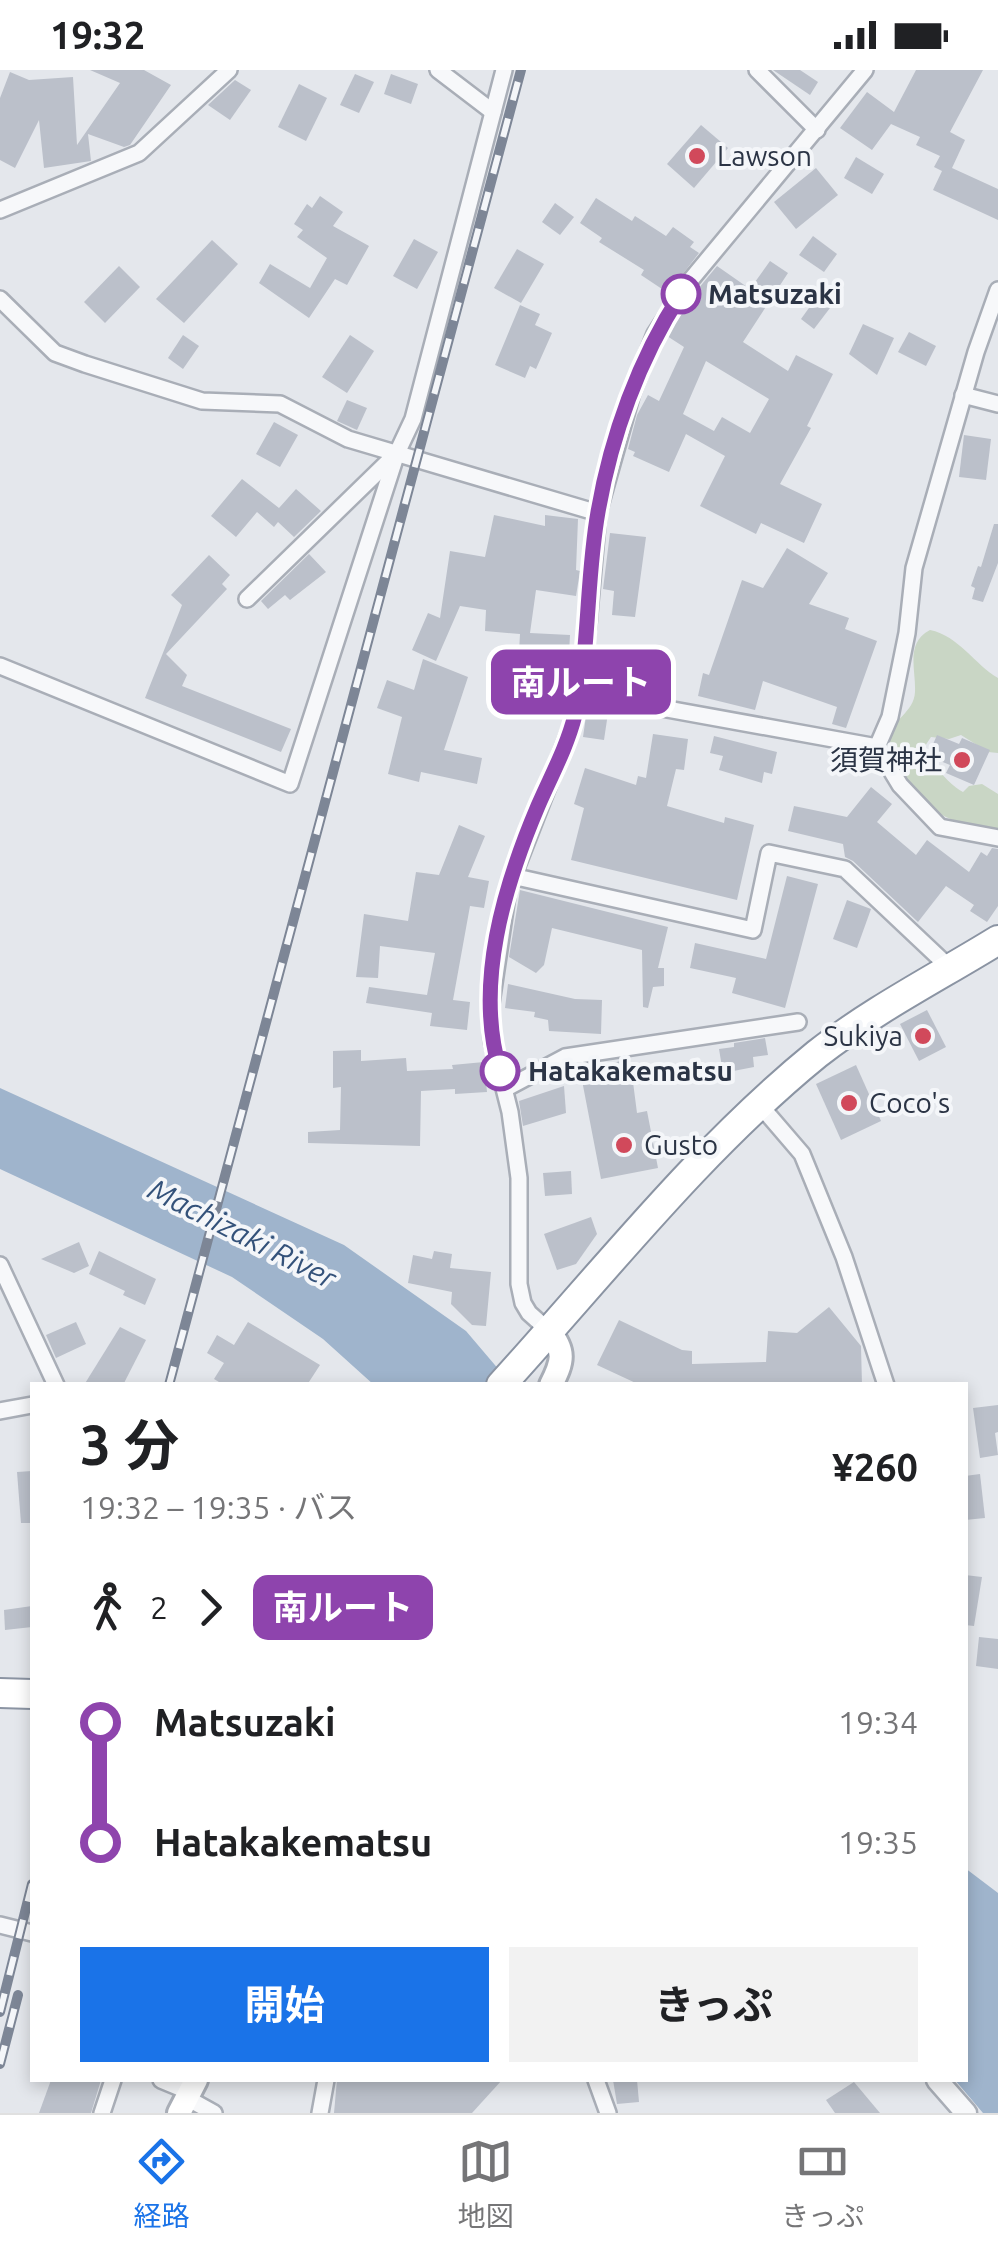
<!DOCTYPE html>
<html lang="ja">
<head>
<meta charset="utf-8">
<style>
	body { margin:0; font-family:Ubuntu,"Noto Sans JP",sans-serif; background:#f2f2f2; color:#202124; height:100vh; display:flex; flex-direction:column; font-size:38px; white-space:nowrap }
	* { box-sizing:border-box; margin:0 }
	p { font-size:32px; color:#757577 }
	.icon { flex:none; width:55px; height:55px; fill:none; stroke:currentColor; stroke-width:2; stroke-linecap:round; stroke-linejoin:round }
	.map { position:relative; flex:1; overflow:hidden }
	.drawer { position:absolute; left:30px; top:1312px; width:938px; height:700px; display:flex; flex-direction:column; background:#fff; border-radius:0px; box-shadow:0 5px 15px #0003 }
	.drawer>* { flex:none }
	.badge { padding:0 20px; border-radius:15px; font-size:35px; line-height:65px }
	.map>.badge { position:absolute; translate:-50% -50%; box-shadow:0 0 0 5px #fff }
	.legs { display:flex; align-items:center; gap:15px; height:110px; padding:0 50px; font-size:32px }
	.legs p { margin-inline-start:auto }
	.headline { display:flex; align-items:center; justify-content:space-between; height:170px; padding:0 50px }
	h1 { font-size:55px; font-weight:700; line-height:75px }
	.button { display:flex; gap:20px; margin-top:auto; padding:20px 50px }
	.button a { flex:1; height:115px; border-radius:0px; background:#1a73e8; color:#fff; font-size:40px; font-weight:700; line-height:115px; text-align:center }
	.button a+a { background:#f2f2f2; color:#202124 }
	ul { padding:0 50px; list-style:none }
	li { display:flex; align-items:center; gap:35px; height:120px; font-size:38px }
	li i { display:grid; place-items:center; width:15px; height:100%; margin:0 12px; background:currentColor }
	li i::after { content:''; width:25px; height:25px; margin:-12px; border:8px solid; border-radius:50%; background:#fff }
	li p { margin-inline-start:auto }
	li:first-child i { background:linear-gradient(#0000 50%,currentColor 0) }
	li:last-child i { background:linear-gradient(currentColor 50%,#0000 0) }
	.status { display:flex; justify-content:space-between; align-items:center; height:70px; padding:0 50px; background:#fff; direction:ltr }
	.status svg { height:28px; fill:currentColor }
	.dock { display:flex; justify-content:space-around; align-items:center; height:140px; border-top:2px solid #e0e0e0; background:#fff; font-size:28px; color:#757577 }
	.dock a { display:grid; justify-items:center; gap:5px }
	.dock .on { color:#1a73e8 }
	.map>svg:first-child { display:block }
</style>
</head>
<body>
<div class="status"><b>19:32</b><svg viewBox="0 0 49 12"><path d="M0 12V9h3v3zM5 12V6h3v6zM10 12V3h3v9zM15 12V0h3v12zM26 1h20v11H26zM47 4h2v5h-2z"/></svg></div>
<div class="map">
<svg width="998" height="2043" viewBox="0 0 998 2043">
	<rect width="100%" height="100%" fill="#e4e7ec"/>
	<!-- green -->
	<path fill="#c9d6c5" d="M930 560C959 566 974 594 998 608V683L988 682 961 665 949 669 931 667 925 676C928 690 950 716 963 722L969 716 982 714 998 724V764C956 753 917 742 898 699 894 690 890 679 890 669 891 649 914 643 915 622 916 599 905 573 930 560Z"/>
	<!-- water -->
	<g fill="#9fb4cc">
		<polygon points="0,1018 344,1175 466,1261 512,1315 374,1315 323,1269 232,1207 0,1099"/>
		<polygon points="965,1798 998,1823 998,2043 983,2043 955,2010 965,2010"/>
	</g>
	<!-- building -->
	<g fill="#bbc0ca" fill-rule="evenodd">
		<polygon points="90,0 144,0 171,15 130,75 124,77 88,64 91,91 44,98 39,50 15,98 0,90 0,28 10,2 29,10 73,7 77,75 120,13"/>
		<polygon points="773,0 800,0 818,12 810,25"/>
		<polygon points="916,0 983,0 950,62 965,70 952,98 998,119 998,150 933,120 942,101 934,97 940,86 916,75 920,67 891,54 872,80 840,58 867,22 894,42"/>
		<polygon points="355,4 374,12 359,43 340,35"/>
		<polygon points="391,4 418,14 411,34 384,24"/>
		<polygon points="235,10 251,20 230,50 208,35"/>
		<polygon points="299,14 327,28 306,71 278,57"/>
		<polygon points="701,55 728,78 694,118 667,94"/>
		<polygon points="856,87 884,104 872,124 844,108"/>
		<polygon points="816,98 838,125 796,159 774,132"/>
		<polygon points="320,126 343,142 333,156 369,176 347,215 335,209 309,248 259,213 270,194 310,218 327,188 297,167 303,160 294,154 307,134 312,138"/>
		<polygon points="596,128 632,151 635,146 666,166 673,157 694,172 690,177 699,183 668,223 641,205 644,200 599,172 602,168 580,153"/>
		<polygon points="555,133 574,147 560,165 542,152"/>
		<polygon points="813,166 837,184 824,202 799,185"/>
		<polygon points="414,169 438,182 417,219 393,206"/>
		<polygon points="212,170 238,194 184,253 156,229"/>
		<polygon points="517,179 544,194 521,233 494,218"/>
		<path d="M770 191 788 203 743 272 788 301 796 285 833 304 807 356 811 358 780 414 822 434 804 473 761 453 756 464 700 436 725 386 686 364 669 402 633 386 635 382 628 379 637 345 648 325 659 331 684 277 667 266 698 219 717 196 750 219ZM706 291 769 329 750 363 722 347 714 361 683 344Z"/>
		<polygon points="119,196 140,217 105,253 84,232"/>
		<polygon points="819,224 833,234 814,259 801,249"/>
		<polygon points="520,235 540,244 535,255 552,263 536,299 530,296 525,308 495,295"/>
		<polygon points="863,254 894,268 877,305 849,284"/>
		<polygon points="909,262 936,276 926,296 898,282"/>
		<polygon points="183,265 199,276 183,299 168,288"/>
		<polygon points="350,265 374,281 347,323 322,307"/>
		<polygon points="347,330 367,338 357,360 337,351"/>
		<polygon points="274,352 298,365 280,397 256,384"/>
		<polygon points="964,365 991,369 986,410 959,407"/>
		<polygon points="242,409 279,438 296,419 321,441 294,467 278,452 274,457 257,442 236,467 211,446"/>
		<polygon points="494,445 545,456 545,445 578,449 576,500 580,501 576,526 536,520 530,563 570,565 568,603 518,600 520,564 485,561 486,540 460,536 436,591 412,580 428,543 440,548 450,481 485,487"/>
		<polygon points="994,454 998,454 998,493 983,532 972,529 975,518 971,516 978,496 981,497"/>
		<polygon points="610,463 646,467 635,547 612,545 614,521 603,519"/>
		<polygon points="787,478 828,503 809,534 849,548 845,559 877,571 846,658 832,654 837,637 763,611 755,640 698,626 703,603 709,605 742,510 763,518"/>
		<polygon points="309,484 326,502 290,530 285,525 268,539 261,531"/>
		<polygon points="209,485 230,505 222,514 227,519 166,584 187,605 182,616 291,659 281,682 145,628 182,535 171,525"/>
		<polygon points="423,589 468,607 444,680 482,688 477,714 421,702 419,712 388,704 402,647 377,638 387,610 414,620"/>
		<polygon points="587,639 608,643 604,670 583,667"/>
		<polygon points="653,664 688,669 684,700 676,699 667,736 724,753 725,747 754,755 737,830 571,790 584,738 574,734 585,698 636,715 638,706 646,708"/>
		<polygon points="937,665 959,674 962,668 990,680 974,715 946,703 950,695 928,686"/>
		<polygon points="714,666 777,682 772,704 764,702 762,713 719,700 723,686 710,683"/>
		<polygon points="871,717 892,734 877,752 916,785 927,770 969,802 981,782 987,786 992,778 998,779 998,836 987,852 970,841 974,835 946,816 918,852 853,791 845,787 843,774 788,761 794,736 847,747"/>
		<polygon points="459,755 485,766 468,807 489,811 484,838 470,836 453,930 470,932 467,960 430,956 432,943 366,933 369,917 427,925 435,883 380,876 378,908 356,907 364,844 408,851 416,802 439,805"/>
		<polygon points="787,806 818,814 785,938 732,923 736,908 690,898 695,873 766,889"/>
		<polygon points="520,820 668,857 658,898 664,898 664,916 653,917 648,938 643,937 642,880 552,858 544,895 536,903 509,887"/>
		<polygon points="847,830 871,839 857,878 833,869"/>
		<polygon points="508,914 575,929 602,930 601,964 549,961 548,950 534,947 535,942 505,938"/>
		<polygon points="927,940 946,977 919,991 900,954"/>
		<polygon points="765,968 768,985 753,987 754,997 723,1003 719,979 734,977 734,973"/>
		<polygon points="361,980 361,991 406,988 407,1001 453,999 452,995 484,992 487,1022 455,1024 455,1019 421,1021 420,1076 308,1073 308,1062 340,1060 341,1017 333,1018 333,981"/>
		<polygon points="630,989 637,1043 647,1041 658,1098 601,1109 580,1000"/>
		<polygon points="856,995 881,1051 841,1070 816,1014"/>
		<polygon points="564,1016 566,1043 523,1056 519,1031"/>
		<polygon points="571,1101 572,1124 545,1126 543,1103"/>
		<polygon points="591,1147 597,1164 576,1194 557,1200 544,1164"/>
		<polygon points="79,1172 89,1196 74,1203 41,1189"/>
		<polygon points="99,1181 156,1209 145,1235 123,1225 125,1221 89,1204"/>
		<polygon points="434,1181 452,1184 450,1198 491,1202 486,1256 472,1255 451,1234 452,1222 408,1213 413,1185 432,1189"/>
		<polygon points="829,1237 861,1276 862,1315 640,1315 597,1295 619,1250 682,1280 692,1281 692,1294 766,1292 768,1261 797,1263"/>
		<polygon points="76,1252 86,1274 56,1288 46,1265"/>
		<polygon points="248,1252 320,1295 307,1315 224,1315 214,1309 224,1293 207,1283 217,1265 234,1275"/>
		<polygon points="120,1257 146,1270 123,1315 84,1315"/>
		<polygon points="998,1335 998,1362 995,1363 998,1385 980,1388 973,1338"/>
		<polygon points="32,1401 32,1453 21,1453 17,1402"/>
		<polygon points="980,1404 985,1448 965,1450 965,1406"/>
		<polygon points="965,1505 982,1507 974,1556 965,1555"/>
		<polygon points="32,1536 32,1557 5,1560 4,1540"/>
		<polygon points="979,1567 998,1569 998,1599 976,1596"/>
		<polygon points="51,2010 101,2010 91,2043 39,2043"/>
		<polygon points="337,2010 502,2010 472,2043 334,2043"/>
		<polygon points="613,2010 637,2010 639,2032 617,2034"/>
		<polygon points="854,2012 880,2043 835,2043 826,2030"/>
	</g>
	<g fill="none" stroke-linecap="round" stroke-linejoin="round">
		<defs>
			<g id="minor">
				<polyline points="438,0 493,42"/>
				<polyline points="757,0 817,60"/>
				<polyline points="0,140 139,83 229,0"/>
				<polyline points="0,229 55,283 85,294 202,331 280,334 348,369 598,443"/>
				<polyline points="963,325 998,334"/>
				<polyline points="247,529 394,386"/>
				<polyline points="0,596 290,714 397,383 413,349 504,0"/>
				<polyline points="579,623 877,677 900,715 940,757 998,768"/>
				<polyline points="877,677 890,647 907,563 914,498 976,282 998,220"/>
				<polyline points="512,806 753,860 769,783 845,799 951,899"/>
				<polyline points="505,1019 565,987 798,952"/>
				<polyline points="759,1034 802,1084 844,1187 886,1315"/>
				<polyline points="0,1195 56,1315"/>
				<polyline points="548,1260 529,1243 523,1233 519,1214 519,1108 510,1042 492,971 490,940 508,819 574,650 588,554 598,443 632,323 655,264 689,212 865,0"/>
				<polyline points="0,1341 32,1335"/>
				<polyline points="0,1855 32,1863"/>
				<polyline points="161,2010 190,2022"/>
				<polyline points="596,2010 608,2043"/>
				<polyline points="187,2028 214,2043"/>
				<polyline points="102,2043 113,2010"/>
				<polyline points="320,2043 326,2010"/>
			</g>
			<polyline id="tertiary" points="937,2010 966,2043"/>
			<g id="secondary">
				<path d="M548 1260C566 1281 563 1291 551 1315"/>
				<polyline points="179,2043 196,2010"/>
			</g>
			<g id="trunk">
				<path d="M501 1315C603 1203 699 1080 817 984 873 940 938 907 998 870"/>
				<polyline points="0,1623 32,1624"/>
			</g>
		</defs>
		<!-- minor casing -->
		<use href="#minor" stroke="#a9aeb7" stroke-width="20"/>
		<!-- tertiary casing -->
		<use href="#tertiary" stroke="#a9aeb7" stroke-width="25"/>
		<!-- secondary casing -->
		<use href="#secondary" stroke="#a9aeb7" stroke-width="28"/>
		<!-- trunk casing -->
		<use href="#trunk" stroke="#8b94a3" stroke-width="32"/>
		<!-- minor -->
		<use href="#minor" stroke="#f7f8fa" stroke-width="15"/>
		<!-- tertiary -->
		<use href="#tertiary" stroke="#f7f8fa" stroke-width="20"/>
		<!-- secondary -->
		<use href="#secondary" stroke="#fff" stroke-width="22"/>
		<!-- trunk -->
		<use href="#trunk" stroke="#fff" stroke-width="28"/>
		<defs>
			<g id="rail">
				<polyline points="169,1315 521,0"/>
				<polyline points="0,1942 32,1814"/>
				<polyline points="0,1994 18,1925"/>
			</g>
		</defs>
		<!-- rail casing -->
		<use href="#rail" stroke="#7d8696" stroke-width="10"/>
		<!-- rail -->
		<use href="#rail" stroke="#f4f6f9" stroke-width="6" stroke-dasharray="19" stroke-linecap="butt"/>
	</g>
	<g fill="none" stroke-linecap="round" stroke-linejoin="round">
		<defs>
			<path id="line-1" d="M500 1001C474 915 504 816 538 736 551 706 567 677 575 645 590 578 586 509 598 442 611 366 639 289 681 224"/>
		</defs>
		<!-- line-1 casing -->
		<use href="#line-1" stroke="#fff" stroke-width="22"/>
		<!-- line-1 -->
		<use href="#line-1" stroke="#8e44ad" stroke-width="15"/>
	</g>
	<!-- markers -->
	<g fill="#d1495b" stroke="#f4f6f9" stroke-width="4">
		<circle cx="697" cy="86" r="10"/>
		<circle cx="962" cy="690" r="10"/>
		<circle cx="923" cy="966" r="10"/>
		<circle cx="849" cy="1033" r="10"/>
		<circle cx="624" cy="1075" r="10"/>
	</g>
	<g fill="#fff" stroke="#8e44ad" stroke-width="5">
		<circle cx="681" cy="224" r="18"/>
		<circle cx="500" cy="1001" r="18"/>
	</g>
	<g text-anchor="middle" stroke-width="8" stroke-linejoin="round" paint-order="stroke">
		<!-- poi labels -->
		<g font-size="28" fill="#2b3445" stroke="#f4f6f9" text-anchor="start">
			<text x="717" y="96">Lawson</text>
			<text x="942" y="700" text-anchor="end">須賀神社</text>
			<text x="903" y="976" text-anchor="end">Sukiya</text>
			<text x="869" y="1043">Coco's</text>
			<text x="644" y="1085">Gusto</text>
		</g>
		<!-- stop labels -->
		<g font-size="28" font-weight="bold" fill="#2b3445" stroke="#f4f6f9" text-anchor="start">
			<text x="708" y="234">Matsuzaki</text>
			<text x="528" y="1011">Hatakakematsu</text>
		</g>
		<!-- water labels -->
		<g font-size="30" font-style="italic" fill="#34527a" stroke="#f4f6f9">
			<text transform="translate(242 1164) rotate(27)" y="10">Machizaki River</text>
		</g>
	</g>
</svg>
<b class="badge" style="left:581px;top:612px;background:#8e44ad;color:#fff">南ルート</b>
<section class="drawer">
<div class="headline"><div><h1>3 分</h1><p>19:32 – 19:35 · バス</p></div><b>¥260</b></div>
<div class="legs"><svg class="icon" aria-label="walk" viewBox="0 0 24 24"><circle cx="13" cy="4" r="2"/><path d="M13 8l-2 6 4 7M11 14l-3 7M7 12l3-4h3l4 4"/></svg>2<svg class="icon" aria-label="forward" viewBox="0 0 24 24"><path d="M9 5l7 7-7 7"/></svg><b class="badge" style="background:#8e44ad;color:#fff">南ルート</b></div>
<ul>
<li><i style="color:#8e44ad"></i><b>Matsuzaki</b><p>19:34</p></li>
<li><i style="color:#8e44ad"></i><b>Hatakakematsu</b><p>19:35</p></li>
</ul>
<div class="button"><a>開始</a><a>きっぷ</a></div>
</section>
</div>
<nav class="dock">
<a class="on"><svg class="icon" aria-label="directions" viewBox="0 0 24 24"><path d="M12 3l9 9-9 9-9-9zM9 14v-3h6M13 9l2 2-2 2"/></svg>経路</a>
<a><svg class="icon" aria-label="map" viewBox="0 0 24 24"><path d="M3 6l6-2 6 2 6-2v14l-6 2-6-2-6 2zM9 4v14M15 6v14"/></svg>地図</a>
<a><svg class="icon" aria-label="tickets" viewBox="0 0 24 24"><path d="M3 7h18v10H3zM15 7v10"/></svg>きっぷ</a>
</nav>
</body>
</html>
